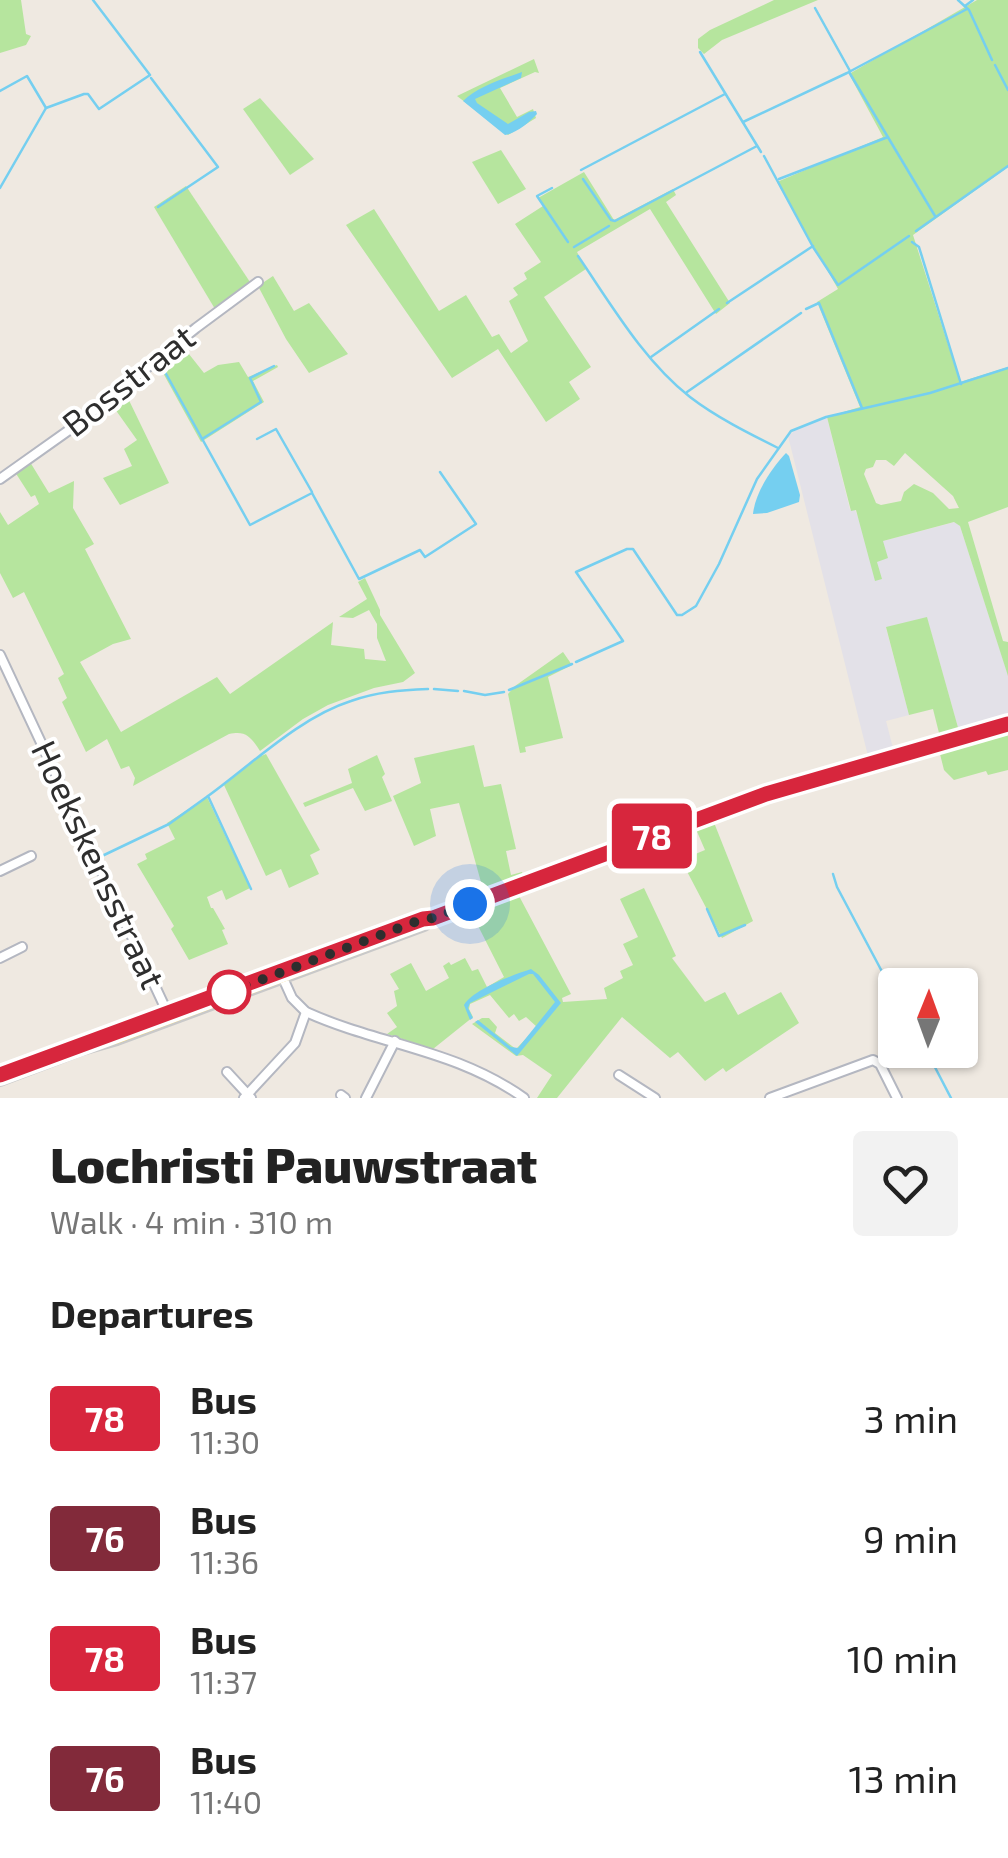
<!DOCTYPE html>
<html lang="en">
<head>
<meta charset="utf-8">
<style>
	body { margin:0; font-family:"Exo 2",sans-serif; background:#f2f2f2; color:#222; height:100vh; display:flex; flex-direction:column; font-size:38px; white-space:nowrap }
	* { box-sizing:border-box; margin:0 }
	p { font-size:32px; color:#767676 }
	.icon { flex:none; width:55px; height:55px; fill:none; stroke:currentColor; stroke-width:2; stroke-linecap:round; stroke-linejoin:round }
	.map { position:relative; height:1098px; overflow:hidden }
	.drawer { display:flex; flex-direction:column; background:#fff; flex:1 }
	.drawer>* { flex:none }
	.badge { padding:0 20px; border-radius:8px; font-size:35px; line-height:65px }
	.needle { width:65px; rotate:1deg }
	.fabs { position:absolute; left:878px; top:968px; display:grid; gap:20px }
	.fabs a { display:grid; place-items:center; width:100px; height:100px; border-radius:10px; background:#fff; box-shadow:0 2px 8px #0004; font-size:50px }
	.you { position:absolute; width:50px; height:50px; margin:-25px; border:8px solid #fff; border-radius:50%; background:#1a73e8; box-shadow:0 0 0 15px #1a73e833 }
	.map>.badge { position:absolute; translate:-50% -50%; box-shadow:0 0 0 5px #fff }
	h2 { padding:0 50px; font-size:38px; line-height:90px }
	.round { display:grid; place-items:center; flex:none; width:105px; height:105px; border-radius:10px; background:#f2f2f2 }
	.head { display:flex; align-items:center; justify-content:space-between; height:170px; padding:0 50px }
	h1 { font-size:48px; font-weight:800; line-height:75px }
	ul { padding:0; list-style:none }
	li { display:flex; align-items:center; gap:30px; height:120px; padding:0 50px }
	li div { flex:1 }
	li b { display:block; font-size:38px }
	li em { font-style:normal }
	li .badge { min-width:110px; font-weight:700; text-align:center }
	.map>svg:first-child { display:block }
</style>
</head>
<body>
<div class="map">
<svg width="1008" height="1098" viewBox="0 0 1008 1098">
	<rect width="100%" height="100%" fill="#efe9e1"/>
	<!-- industrial -->
	<polygon fill="#e3e1e8" points="827,417 850,510 855,510 877,562 883,541 955,522 960,526 1008,675 1008,717 959,731 927,618 886,628 909,715 886,721 893,748 868,756 788,436 797,429"/>
	<!-- green -->
	<g fill="#b6e59e" fill-rule="evenodd">
		<polygon points="0,0 21,0 26,34 31,36 26,45 0,53"/>
		<polygon points="774,0 818,0 722,40 704,54 698,48 698,39 710,30"/>
		<path d="M977 0H1008V167L913 235 960 382 1008 367V507L968 522 1003 641 1008 642V676L960 526 954 522 883 541 888 558 877 562 882 579 875 581 856 510 851 511 827 417 860 407 817 302 838 289 777 182 883 137 849 74ZM905 453 953 496 959 508 949 509 933 493 914 484 904 492 901 501 881 505 876 503 864 474 866 469 873 467 876 460H886L894 466Z"/>
		<polygon points="534,59 539,73 535,72 500,88 517,117 533,109 536,118 508,135 457,96"/>
		<polygon points="260,98 314,159 290,175 243,109"/>
		<polygon points="501,150 526,189 498,204 472,162"/>
		<polygon points="584,172 614,220 673,189 676,195 666,202 730,303 716,314 650,209 577,252 586,269 544,297 591,367 569,382 580,399 546,422 498,349 452,378 346,225 374,209 439,311 466,295 492,337 499,334 511,353 528,341 509,301 518,295 513,288 527,279 524,273 541,262 515,224 543,206 538,198"/>
		<polygon points="186,186 250,282 215,309 154,207"/>
		<polygon points="273,276 294,311 309,303 348,354 309,373 286,339 258,286"/>
		<polygon points="181,344 204,373 218,365 239,362 248,377 277,365 278,367 253,381 264,402 201,442 157,362"/>
		<polygon points="124,390 169,483 120,505 103,478 132,466 124,449 137,440 110,402"/>
		<path d="M30 462 49 493 74 481 73 508 94 544 85 549 131 639 113 644 80 662 121 732 217 677 230 694 333 622 331 645 364 649 365 659 386 661 377 638V624L369 610 353 618 339 617 367 599 358 582 365 578 380 610V615L415 673 403 682 374 688 328 705 303 719 260 751C251 737 246 730 229 734L133 786 135 778 129 766 121 769 107 739 86 752 62 702 67 698 58 678 64 674 24 592 13 598 0 573V512L8 525 39 504 35 495 31 497 15 472Z"/>
		<polygon points="927,617 959,731 940,737 933,709 909,715 886,627"/>
		<polygon points="563,652 572,665 548,677 563,738 525,747 526,752 520,753 508,694 515,686"/>
		<polygon points="1008,731 1008,770 988,775 986,771 954,780 944,770 939,750"/>
		<polygon points="474,745 484,787 501,784 516,849 506,851 511,875 522,872 524,878 484,893 459,803 430,809 436,836 414,846 393,796 421,783 414,758"/>
		<polygon points="266,754 320,850 310,855 319,874 289,888 281,869 266,876 224,785 259,757"/>
		<polygon points="377,755 385,774 382,777 392,801 365,811 353,788 305,807 303,803 352,783 348,769"/>
		<polygon points="207,797 250,888 226,900 222,890 207,897 211,908 213,908 225,929 222,930 228,944 189,960 171,929 174,926 137,864 147,859 145,854 175,839 167,823"/>
		<polygon points="713,820 753,921 722,938 681,860 705,850 695,827"/>
		<polygon points="644,888 676,956 672,958 705,1002 725,992 738,1015 781,992 799,1023 726,1072 723,1068 705,1081 678,1052 670,1058 622,1017 557,1098 537,1098 552,1075 523,1055 516,1056 472,1024 482,1018 489,1018 497,1027 495,1033 516,1049 537,1027 526,1017 519,1021 514,1014 509,1018 490,995 470,1004 469,1009 473,1017 433,1049 387,1034 397,1027 387,1013 397,1006 394,991 399,989 390,974 411,963 426,991 449,978 443,966 449,962 451,965 465,958 472,971 478,969 487,987 504,977 471,912 518,894 571,994 562,998 563,1002 607,999 604,988 623,978 620,971 633,965 623,944 638,937 620,899"/>
	</g>
	<!-- water -->
	<g fill="#75cff0">
		<path d="M522 72 521 78 475 99 477 103 508 124 529 112 536 111 537 114C530 122 515 134 505 135L463 101C477 87 502 79 522 72Z"/>
		<path d="M786 453 789 456 800 495 799 502 767 513 753 514C755 493 771 469 786 453Z"/>
		<path d="M531 969 539 975 561 1003 517 1056 475 1022 478 1020 511 1047 518 1048 555 1002 533 974H529L470 1003 468 1008 473 1018 470 1020 464 1005C474 989 513 975 531 969Z"/>
	</g>
	<g fill="none" stroke-linecap="round" stroke-linejoin="round">
		<!-- stream -->
		<g stroke="#75cff0" stroke-width="2.5">
			<polyline points="958,0 969,10 992,60"/>
			<polyline points="965,6 973,0"/>
			<polyline points="815,8 850,71"/>
			<polyline points="700,52 761,152"/>
			<polyline points="995,65 1008,90"/>
			<polyline points="849,72 935,216"/>
			<polyline points="151,78 218,167 158,207"/>
			<polyline points="0,91 27,76 46,108"/>
			<polyline points="743,122 847,73 967,9"/>
			<polyline points="764,156 813,247 838,285 909,236"/>
			<polyline points="581,170 725,94"/>
			<polyline points="583,179 611,220 615,221 757,146"/>
			<polyline points="779,179 888,137"/>
			<polyline points="0,188 46,108 84,94 88,94 99,109 150,75 93,0"/>
			<polyline points="552,188 537,196 568,242"/>
			<polyline points="916,231 1008,166"/>
			<polyline points="912,242 919,247 961,384"/>
			<polyline points="574,247 609,226"/>
			<path d="M578 256C611 304 643 360 690 397 716 417 748 433 778 448"/>
			<polyline points="727,303 813,246"/>
			<polyline points="806,309 819,303 862,408"/>
			<polyline points="651,357 719,309"/>
			<polyline points="160,363 250,525 312,493 359,579 420,550 425,557 476,524 440,472"/>
			<polyline points="687,392 801,313"/>
			<polyline points="202,439 261,402 250,378 274,366"/>
			<polyline points="257,439 276,429 312,492"/>
			<polyline points="576,662 623,641 576,572 627,549 633,549 677,615 682,615 696,606 719,564 757,479 791,431 826,417 930,393 1008,368"/>
			<polyline points="434,689 458,691"/>
			<polyline points="509,690 572,664"/>
			<polyline points="464,691 485,695 504,692"/>
			<polyline points="102,856 169,824 208,796"/>
			<polyline points="833,874 837,887 895,996"/>
			<path d="M251 889 208 796C251 765 300 717 351 701 376 692 401 690 428 689"/>
			<polyline points="707,909 719,936 745,925"/>
			<polyline points="926,1050 951,1098"/>
		</g>
		<defs>
			<g id="minor">
				<polyline points="0,479 79,423 196,328 258,282"/>
				<polyline points="0,655 169,1016"/>
				<polyline points="0,871 31,856"/>
				<polyline points="0,958 22,947"/>
				<path d="M282 976 292 998 306 1012C379 1045 455 1049 524 1098"/>
				<polyline points="227,1072 251,1098"/>
				<polyline points="619,1075 655,1098"/>
				<polyline points="341,1095 345,1098"/>
				<polyline points="244,1098 295,1043 306,1012"/>
				<polyline points="366,1098 395,1041"/>
				<polyline points="770,1098 873,1060 880,1064 897,1098"/>
			</g>
			<g id="major">
				<polyline points="247,985 391,931"/>
				<polyline points="153,1020 199,1003"/>
				<polyline points="0,1080 82,1049 117,1039 424,925 433,918 765,794 1008,724"/>
			</g>
		</defs>
		<!-- minor casing -->
		<use href="#minor" stroke="#b4b7c1" stroke-width="12"/>
		<!-- major casing -->
		<use href="#major" stroke="#c9c9c9" stroke-width="14"/>
		<!-- minor -->
		<use href="#minor" stroke="#fff" stroke-width="8"/>
		<!-- major -->
		<use href="#major" stroke="#f2d163" stroke-width="9"/>
	</g>
	<g fill="none" stroke-linecap="round" stroke-linejoin="round">
		<defs>
			<polyline id="line" points="0,1075 423,919 433,918 766,794 1008,724"/>
		</defs>
		<!-- line casing -->
		<use href="#line" stroke="#fff" stroke-width="22"/>
		<!-- line -->
		<use href="#line" stroke="#d7263d" stroke-width="15"/>
		<!-- walk -->
		<polyline stroke="#2e2e2e" stroke-width="10" stroke-dasharray="0 18" points="229,992 423,919 433,918 470,904"/>
	</g>
	<!-- markers -->
	<circle fill="#fff" stroke="#d7263d" stroke-width="5" cx="229" cy="992" r="20"/>
	<g text-anchor="middle" stroke-width="8" stroke-linejoin="round" paint-order="stroke">
		<!-- street labels -->
		<g font-size="35" fill="#2e2e2e" stroke="#fff">
			<text transform="translate(129 381) rotate(-38)" y="12">Bosstraat</text>
			<text transform="translate(98 865) rotate(65)" y="12">Hoekskensstraat</text>
		</g>
	</g>
</svg>
<div class="fabs">
<a><svg class="needle" viewBox="-14 -14 28 28"><path d="M0-13l5 13h-10z" fill="#e53935"/><path d="M0 13l5-13h-10z" fill="#767676"/></svg></a>
</div>
<div class="you" style="left:470px;top:904px"></div>
<b class="badge" style="left:652px;top:836px;background:#d7263d;color:#fff">78</b>
</div>
<section class="drawer">
<div class="head"><div><h1>Lochristi Pauwstraat</h1><p>Walk · 4 min · 310 m</p></div><a class="round"><svg class="icon" aria-label="heart" viewBox="0 0 24 24"><path d="M12 20l-8-8c-3-5 5-10 8-4 3-6 11-1 8 4z"/></svg></a></div>
<h2>Departures</h2>
<ul>
<li><span class="badge" style="background:#d7263d;color:#fff">78</span><div><b>Bus</b><p>11:30</p></div><em>3 min</em></li>
<li><span class="badge" style="background:#822a3a;color:#fff">76</span><div><b>Bus</b><p>11:36</p></div><em>9 min</em></li>
<li><span class="badge" style="background:#d7263d;color:#fff">78</span><div><b>Bus</b><p>11:37</p></div><em>10 min</em></li>
<li><span class="badge" style="background:#822a3a;color:#fff">76</span><div><b>Bus</b><p>11:40</p></div><em>13 min</em></li>
</ul>
</section>
</body>
</html>
